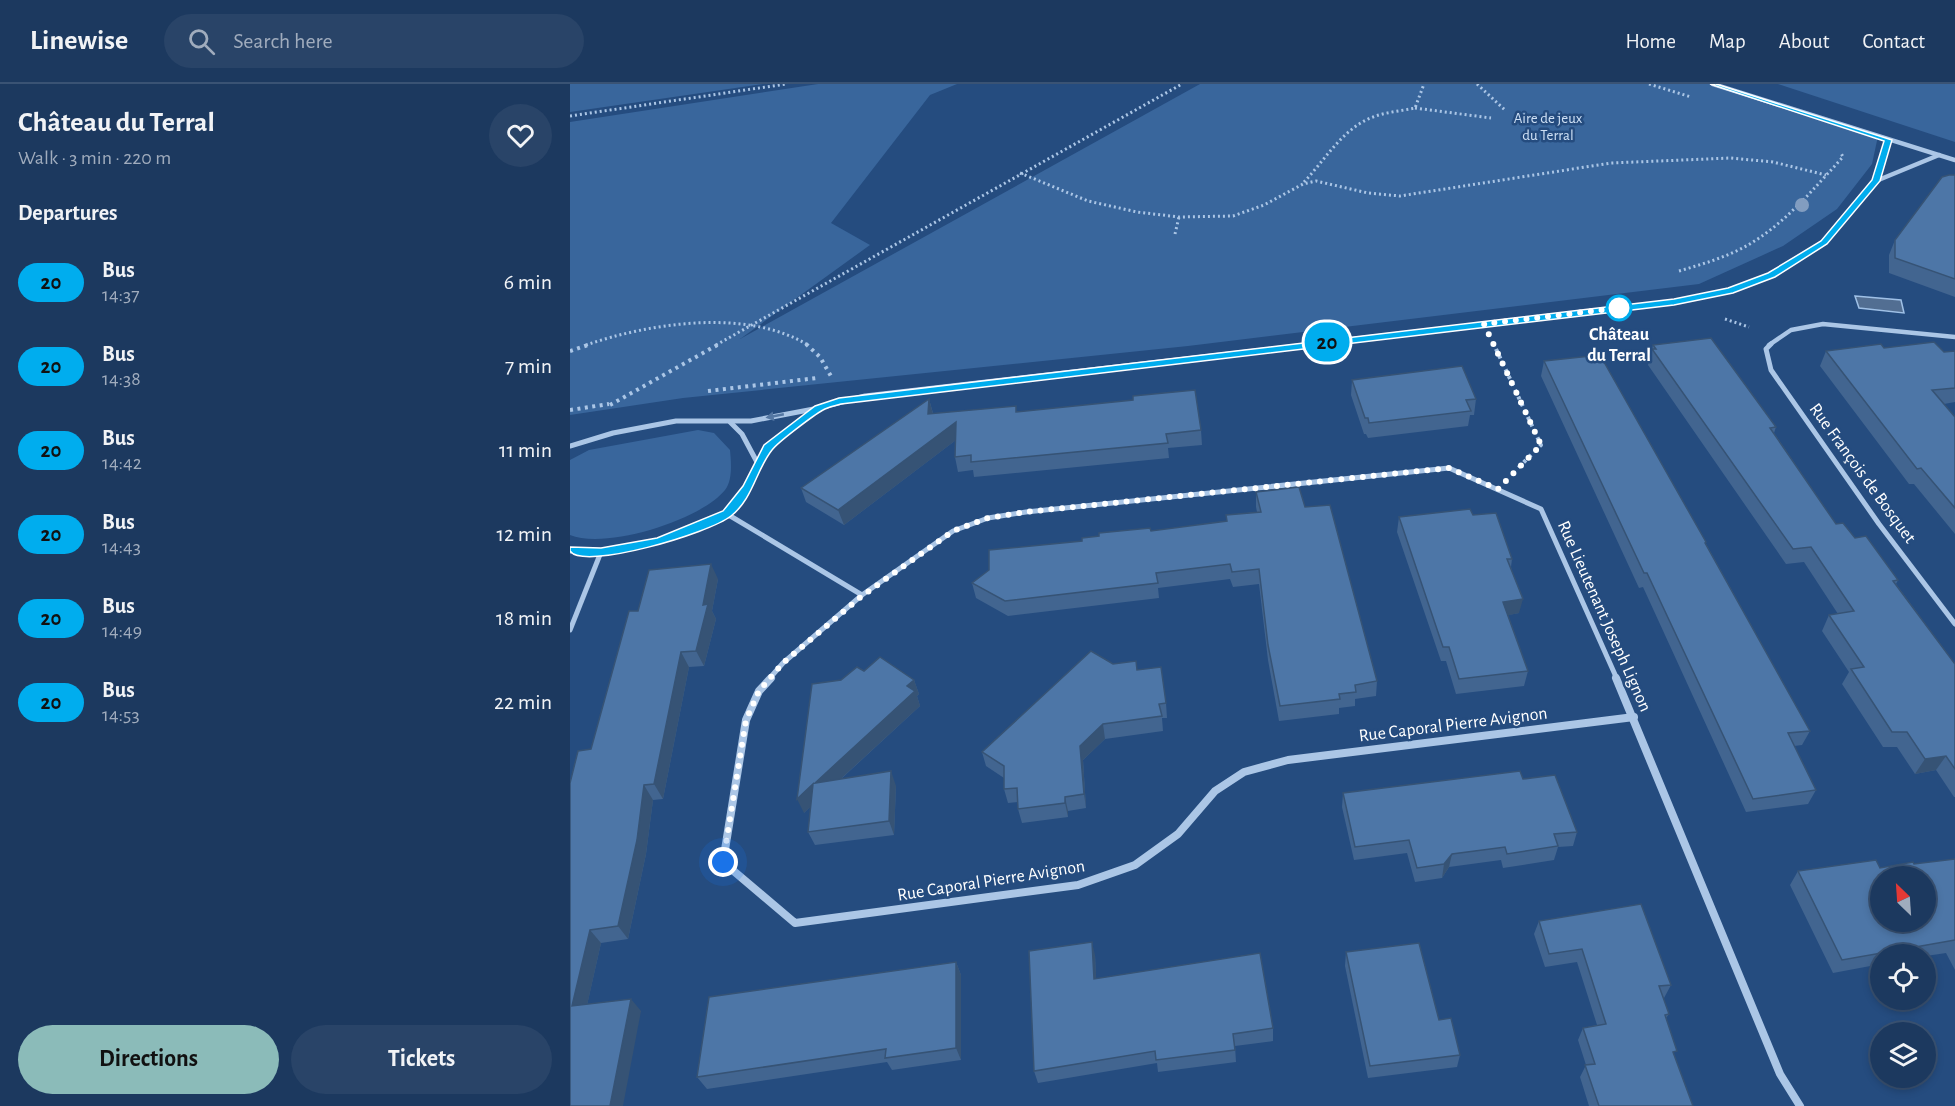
<!DOCTYPE html>
<html lang="en">
<head>
<meta charset="utf-8">
<style>
	body { margin:0; font-family:"Alegreya Sans",sans-serif; background:#294468; color:#f1f3f6; height:100vh; display:flex; flex-direction:column; font-size:22px; white-space:nowrap }
	* { box-sizing:border-box; margin:0 }
	p { font-size:20px; color:#a0acbd }
	.icon { flex:none; width:33px; height:33px; fill:none; stroke:currentColor; stroke-width:2; stroke-linecap:round; stroke-linejoin:round }
	.map { position:relative; flex:1; overflow:hidden }
	.details { display:flex; flex-direction:column; background:#1c395f; width:570px }
	.details>* { flex:none }
	.badge { padding:0 12px; border-radius:20px; font-size:21px; line-height:39px }
	.needle { width:39px; rotate:335deg }
	.fabs { position:absolute; left:1300px; top:782px; display:grid; gap:12px }
	.fabs a { display:grid; place-items:center; width:66px; height:66px; border-radius:50%; background:#1c395f; box-shadow:0 3px 9px #0003,0 0 0 2px #3a5374; font-size:30px }
	.you { position:absolute; width:30px; height:30px; margin:-15px; border:4px solid #fff; border-radius:50%; background:#1a73e8; box-shadow:0 0 0 9px #1a73e833 }
	.map>.badge { position:absolute; translate:-50% -50%; box-shadow:0 0 0 3px #fff }
	h2 { padding:0 18px; font-size:22px; line-height:54px }
	.round { display:grid; place-items:center; flex:none; width:63px; height:63px; border-radius:32px; background:#294468 }
	.overview { display:flex; align-items:center; justify-content:space-between; height:102px; padding:0 18px }
	h1 { font-size:28px; font-weight:700; line-height:45px }
	.primary-button { display:flex; gap:12px; margin-top:auto; padding:12px 18px }
	.primary-button a { flex:1; height:69px; border-radius:36px; background:#8bbbb9; color:#111; font-size:24px; font-weight:700; line-height:69px; text-align:center }
	.primary-button a+a { background:#294468; color:#f1f3f6 }
	ul { padding:0; list-style:none }
	li { display:flex; align-items:center; gap:18px; height:84px; padding:0 18px }
	li div { flex:1 }
	li b { display:block; font-size:22px }
	li em { font-style:normal }
	li .badge { min-width:66px; font-weight:700; text-align:center }
	header { display:flex; align-items:center; gap:36px; box-sizing:border-box; height:84px; padding:0 30px; background:#1c395f; border-bottom:2px solid #3a5374 }
	header strong { font-size:28px }
	nav { display:flex; gap:33px; margin-inline-start:auto; font-size:21px }
	.search { width:420px; height:54px; background:#294468; display:flex; align-items:center; gap:15px; box-sizing:border-box; padding:0 21px; border-radius:33px; color:#a0acbd; font-size:22px }
	main { display:flex; flex:1; min-height:0 }
	.map>svg:first-child { display:block }
</style>
</head>
<body>
<header>
<strong>Linewise</strong>
<div class="search"><svg class="icon" aria-label="search" viewBox="0 0 24 24"><circle cx="10" cy="10" r="6"/><path d="M15 15l6 6"/></svg>Search here</div>
<nav><a>Home</a><a>Map</a><a>About</a><a>Contact</a></nav>
</header>
<main>
<section class="details">
<div class="overview"><div><h1>Château du Terral</h1><p>Walk · 3 min · 220 m</p></div><a class="round"><svg class="icon" aria-label="heart" viewBox="0 0 24 24"><path d="M12 20l-8-8c-3-5 5-10 8-4 3-6 11-1 8 4z"/></svg></a></div>
<h2>Departures</h2>
<ul>
<li><span class="badge" style="background:#00adee;color:#111">20</span><div><b>Bus</b><p>14:37</p></div><em>6 min</em></li>
<li><span class="badge" style="background:#00adee;color:#111">20</span><div><b>Bus</b><p>14:38</p></div><em>7 min</em></li>
<li><span class="badge" style="background:#00adee;color:#111">20</span><div><b>Bus</b><p>14:42</p></div><em>11 min</em></li>
<li><span class="badge" style="background:#00adee;color:#111">20</span><div><b>Bus</b><p>14:43</p></div><em>12 min</em></li>
<li><span class="badge" style="background:#00adee;color:#111">20</span><div><b>Bus</b><p>14:49</p></div><em>18 min</em></li>
<li><span class="badge" style="background:#00adee;color:#111">20</span><div><b>Bus</b><p>14:53</p></div><em>22 min</em></li>
</ul>
<div class="primary-button"><a>Directions</a><a>Tickets</a></div>
</section>
<div class="map">
<svg width="1385" height="1022" viewBox="0 0 1385 1022">
	<rect width="100%" height="100%" fill="#254c7f"/>
	<!-- green -->
	<g fill="#39669c">
		<polygon points="0,0 193,0 0,28"/>
		<polygon points="248,0 387,0 360,11 261,139 300,161 170,255 630,0 1144,0 1308,52 1302,80 1267,125 1213,162 1129,200 618,262 113,314 0,331 0,38"/>
		<polygon points="1208,0 1385,0 1385,58"/>
		<path d="M128 346 144 349 160 366C161 377 163 396 155 406 131 436 36 466 0 451V376L19 366Z"/>
	</g>
	<!-- water -->
	<polygon fill="#526e92" stroke="#9fc0e6" stroke-width="1.5" points="1285,212 1331,216 1334,229 1289,224"/>
	<g fill="none" stroke-linecap="round" stroke-linejoin="round">
		<!-- path-far1 -->
		<g stroke="#abc6e6" stroke-width="3" stroke-dasharray="2 3" stroke-linecap="butt">
			<polyline points="907,0 936,27"/>
			<polyline points="1079,0 1121,13"/>
			<polyline points="845,24 921,34"/>
			<polyline points="0,32 216,0"/>
			<polyline points="450,89 518,117 567,128 609,133 663,132 694,121 733,100 746,97 798,109 830,112 1041,79 1161,74 1203,78 1256,91"/>
			<path d="M734 98C755 76 773 44 803 33 816 28 831 27 845 24L854 0"/>
			<polyline points="605,150 609,133"/>
			<path d="M1109 187C1133 180 1157 173 1178 161 1216 139 1244 104 1273 73L1271 69"/>
			<polyline points="1155,235 1179,243"/>
			<path d="M16 261C80 239 177 224 238 261"/>
			<polyline points="146,261 612,0"/>
		</g>
		<!-- path -->
		<g stroke="#abc6e6" stroke-width="4" stroke-dasharray="3 4.5" stroke-linecap="butt">
			<polyline points="236,260 250,273 262,294"/>
			<polyline points="926,265 971,361 947,385"/>
			<polyline points="0,267 21,260"/>
			<polyline points="138,307 247,294"/>
			<polyline points="40,321 149,260"/>
			<polyline points="0,326 39,320"/>
		</g>
		<!-- minor-far2 -->
		<g stroke="#abc6e6" stroke-width="4.5">
			<polyline points="1143,0 1385,76"/>
			<polyline points="1306,97 1318,56"/>
			<polyline points="732,261 1104,218 1160,207 1202,191 1254,159 1306,97 1369,71"/>
			<polyline points="1199,261 1221,246 1253,240 1385,253"/>
		</g>
		<!-- minor-far1 -->
		<g stroke="#abc6e6" stroke-width="5">
			<polyline points="1201,260 1196,265 1201,286 1309,440 1385,540"/>
			<polyline points="160,338 172,350 188,380"/>
			<polyline points="0,362 43,349 106,337 181,337 249,324 295,312 745,260"/>
			<polyline points="157,430 292,511 383,447 418,434 456,428 879,384 971,425 1047,595"/>
			<polyline points="0,467 31,468 89,458 157,430 178,404 198,363 246,326"/>
			<polyline points="0,546 31,468"/>
			<polyline points="199,595 213,579 292,511"/>
		</g>
		<!-- minor -->
		<g stroke="#abc6e6" stroke-width="8">
			<polyline points="201,594 189,607 176,636 153,778 225,839 508,801 565,781 608,750 645,707 674,688 718,676 1064,633"/>
			<polyline points="1046,594 1210,990 1230,1022"/>
		</g>
	</g>
	<!-- trees -->
	<circle fill="#829dc0" cx="1232" cy="121" r="7"/>
	<!-- wall -->
	<g fill="#426590">
		<polygon points="1385,91 1385,213 1319,189 1319,171 1325,156"/>
		<polygon points="1083,261 1206,343 1204,349 1266,440 1285,454 1328,496 1326,500 1385,580 1385,713 1384,713 1366,686 1345,690 1327,663 1313,663 1272,600 1279,588 1252,547 1259,531 1268,530 1234,478 1216,480 1078,281"/>
		<polygon points="1314,264 1374,268 1385,267 1385,318 1374,320 1385,333 1385,450 1344,400 1339,400 1250,282 1256,267"/>
		<polygon points="974,277 1136,458 1136,460 1240,647 1232,661 1224,662 1246,706 1238,720 1176,728 1073,503 1069,504 971,292"/>
		<polygon points="782,296 906,315 904,331 900,331 898,342 798,354 796,350 794,350 781,311"/>
		<polygon points="359,315 363,329 447,327 631,346 632,361 598,364 599,374 404,393 403,386 388,388 385,373 386,356 274,441 236,418 231,404"/>
		<polygon points="686,408 735,423 807,597 806,612 785,615 785,622 769,624 769,630 709,637 698,576 689,500 663,503 660,495 588,504 589,514 438,532 406,514 402,499 512,457 581,447 656,437 656,431 687,428 686,423"/>
		<polygon points="903,431 942,475 941,483 949,529 938,531 958,587 954,602 886,610 876,577 871,577 827,448 829,433"/>
		<polygon points="148,495 142,527 146,535 134,582 119,583 93,715 83,716 76,770 58,855 31,859 17,921 71,927 0,1022 21,665 68,527"/>
		<polygon points="567,586 596,619 597,634 592,634 593,647 535,655 513,676 516,724 498,727 498,733 452,739 448,725 448,718 438,719 434,705 434,694 416,682 412,668"/>
		<polygon points="294,587 344,596 349,610 347,612 350,622 271,695 326,702 324,751 245,761 238,748 241,722 234,729 271,596"/>
		<polygon points="953,695 1007,748 1003,762 988,763 984,776 933,784 931,776 879,783 872,794 845,798 837,769 784,776 772,723 773,709"/>
		<polygon points="1385,775 1385,886 1376,869 1356,872 1356,870 1311,870 1311,880 1263,889 1220,801 1228,787 1310,784 1344,780"/>
		<polygon points="969,837 1101,901 1094,914 1093,914 1099,930 1096,934 1104,971 1123,1022 1019,1022 1010,993 1016,981 1008,956 1013,944 1027,941 1007,878 975,883 964,850"/>
		<polygon points="776,868 869,936 890,971 887,983 798,994 775,882"/>
		<polygon points="525,871 526,894 703,944 703,957 665,962 666,978 588,988 587,979 468,999 464,987"/>
		<polygon points="386,878 391,891 391,976 322,986 317,978 137,1005 127,993"/>
	</g>
	<!-- shaded-wall -->
	<g fill="#365375">
		<polygon points="359,315 363,330 358,330"/>
		<polygon points="386,338 390,353 274,441 268,426"/>
		<polygon points="141,480 148,495 142,527 146,535 134,582 126,567 133,521"/>
		<polygon points="953,515 949,529 930,533 933,518"/>
		<polygon points="111,568 119,583 93,715 84,700"/>
		<polygon points="344,596 349,610 347,612 350,622 251,713 245,699 337,602"/>
		<polygon points="533,640 535,655 513,676 516,724 514,710 510,662"/>
		<polygon points="1376,672 1366,686 1345,690 1355,675"/>
		<polygon points="321,687 326,702 324,751 319,737"/>
		<polygon points="243,700 250,714 234,729 227,715"/>
		<polygon points="74,701 83,716 76,770 58,855 48,842"/>
		<polygon points="495,713 498,727 498,733 495,719"/>
		<polygon points="882,770 879,783 872,794 874,780"/>
		<polygon points="20,846 31,859 14,935 2,922"/>
		<polygon points="522,858 525,871 527,908 524,895"/>
		<polygon points="386,878 391,891 391,976 386,964"/>
		<polygon points="61,915 71,927 53,1022 40,1022"/>
	</g>
	<!-- building -->
	<g fill="#4d76a7" stroke="#365375" stroke-width="1.5" fill-rule="evenodd">
		<polygon points="1379,91 1385,91 1385,195 1325,174 1325,156 1372,93"/>
		<polygon points="1141,254 1206,343 1200,344 1266,440 1273,439 1285,454 1296,452 1328,496 1323,497 1385,580 1385,685 1376,672 1355,675 1337,648 1322,648 1281,585 1294,583 1259,531 1284,527 1241,463 1223,465 1082,265 1086,265 1083,261"/>
		<polygon points="1364,258 1374,268 1385,267 1385,304 1362,306 1385,333 1385,424 1351,384 1347,385 1256,267 1311,260 1314,264"/>
		<polygon points="1030,271 1136,458 1135,459 1240,647 1218,649 1246,706 1183,715 1077,489 1074,489 974,277"/>
		<polygon points="892,282 906,315 896,316 901,327 799,339 798,334 795,334 782,296"/>
		<polygon points="625,306 631,346 596,350 598,359 401,378 401,371 385,373 386,338 268,426 231,404 359,315 358,330 446,322 446,328 563,316 563,312"/>
		<polygon points="729,403 735,423 760,421 807,597 785,601 786,608 769,610 770,615 710,622 698,561 689,485 662,488 660,480 586,489 588,499 435,517 402,499 419,486 419,466 512,457 512,454 529,452 529,449 580,444 581,447 657,437 656,431 691,428 686,408"/>
		<polygon points="900,425 903,431 926,429 942,475 937,475 953,515 933,518 958,587 889,595 879,563 873,563 829,433"/>
		<polygon points="141,480 133,521 138,520 126,567 111,568 84,700 74,701 67,756 48,842 20,846 2,922 61,915 40,1022 0,1022 0,699 8,667 21,665 59,527 68,527 79,486"/>
		<polygon points="521,567 543,580 566,577 567,586 591,583 596,619 589,620 592,632 533,640 510,662 514,710 495,713 495,719 448,725 447,704 434,705 434,682 412,668"/>
		<polygon points="310,573 344,596 337,602 345,607 245,699 321,687 319,737 238,748 243,700 227,715 242,600 271,596 287,583 294,587"/>
		<polygon points="950,687 953,695 985,691 1007,748 984,750 988,762 937,770 935,763 882,770 874,780 847,784 839,756 785,763 773,709"/>
		<path d="M1385 775V856L1272 876 1228 787 1306 776 1310 784 1343 778 1344 780ZM1311 792H1356V837H1311Z"/>
		<polygon points="1071,820 1101,901 1089,902 1099,930 1095,931 1107,967 1103,968 1123,1022 1029,1022 1015,981 1025,980 1013,944 1036,940 1012,865 979,870 969,837"/>
		<polygon points="522,858 524,895 690,869 703,944 663,950 665,966 586,976 585,967 464,987 459,867"/>
		<polygon points="849,859 869,936 881,934 890,971 800,982 776,868"/>
		<polygon points="386,878 386,964 315,974 316,965 127,993 139,913"/>
	</g>
	<!-- one-way arrows -->
	<defs><path id="oneway-solid" d="M-6-.8H1V-3.2L6.5 0L1 3.2V.8H-6Z" transform="scale(1.5)"/></defs>
	<use fill="#5477a3" href="#oneway-solid" transform="translate(205 332) rotate(169)"/>
	<!-- line -->
	<path fill="#00adee" stroke="#fff" stroke-width="1.5" d="M1140 0H1146L1322 56 1310 97 1257 160 1205 193 1163 209 1104 221 271 320C265 322 258 323 253 326 244 331 208 358 202 366 186 386 183 415 161 432 140 449 13 487 0 467V463L31 464 87 454 153 427 173 402 194 361 245 322 269 314 1104 215 1158 204 1198 189 1251 157 1302 96 1314 57Z"/>
	<g fill="none" stroke-linecap="round" stroke-linejoin="round">
		<!-- walk -->
		<polyline stroke="#fff" stroke-width="6" stroke-dasharray="0 10.8" points="153,778 176,636 189,607 213,579 292,512 383,447 418,434 456,428 879,384 928,405 971,361 914,240 1049,224"/>
	</g>
	<!-- markers -->
	<circle fill="#fff" stroke="#00adee" stroke-width="3" cx="1049" cy="224" r="12"/>
	<g text-anchor="middle" stroke-width="5" stroke-linejoin="round" paint-order="stroke">
		<!-- far-park labels -->
		<g font-size="15" fill="#cee0f5" stroke="#254c7f">
			<text x="978" y="39">Aire de jeux<tspan x="978" dy="17">du Terral</tspan></text>
		</g>
		<!-- stop labels -->
		<g font-size="18" font-weight="bold" fill="#fff" stroke="#254c7f">
			<text x="1049" y="256">Château<tspan x="1049" dy="21">du Terral</tspan></text>
		</g>
		<!-- street labels -->
		<g font-size="18" fill="#fff" stroke="#254c7f">
			<text transform="translate(1293 389) rotate(54)" y="6">Rue François de Bosquet</text>
			<text transform="translate(1035 532) rotate(66)" y="6">Rue Lieutenant Joseph Lignon</text>
			<text transform="translate(883 640) rotate(-7)" y="6">Rue Caporal Pierre Avignon</text>
			<text transform="translate(421 796) rotate(-9)" y="6">Rue Caporal Pierre Avignon</text>
		</g>
	</g>
</svg>
<div class="fabs">
<a><svg class="needle" viewBox="-14 -14 28 28"><path d="M0-13l5 13h-10z" fill="#e53935"/><path d="M0 13l5-13h-10z" fill="#a0acbd"/></svg></a>
<a><svg class="icon" aria-label="locate" viewBox="0 0 24 24"><circle cx="12" cy="12" r="6"/><path d="M12 2v4M12 18v4M2 12h4M18 12h4"/></svg></a>
<a><svg class="icon" aria-label="layers" viewBox="0 0 24 24"><path d="M12 4l9 5-9 5-9-5zM3 14l9 5 9-5"/></svg></a>
</div>
<div class="you" style="left:153px;top:778px"></div>
<b class="badge" style="left:757px;top:258px;background:#00adee;color:#111">20</b>
</div>
</main>
</body>
</html>
